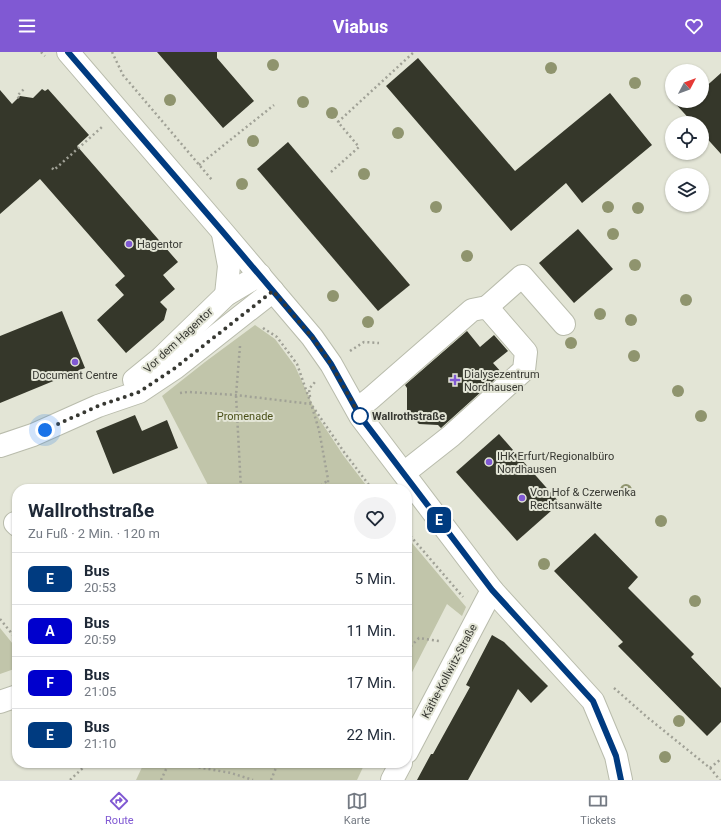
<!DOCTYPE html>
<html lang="de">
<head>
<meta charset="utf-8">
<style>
	body { margin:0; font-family:Roboto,sans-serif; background:#f2f2f3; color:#1f2937; height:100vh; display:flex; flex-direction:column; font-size:15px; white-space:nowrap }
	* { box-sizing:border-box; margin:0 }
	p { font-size:13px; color:#747a83 }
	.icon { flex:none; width:22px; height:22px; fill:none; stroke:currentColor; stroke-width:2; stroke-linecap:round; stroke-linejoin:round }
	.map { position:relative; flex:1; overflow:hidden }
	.details { position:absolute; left:12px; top:432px; width:400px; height:284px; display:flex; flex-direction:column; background:#fff; border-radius:16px; box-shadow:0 1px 3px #0004 }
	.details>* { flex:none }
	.badge { padding:0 8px; border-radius:6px; font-size:14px; line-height:26px }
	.needle { width:26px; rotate:49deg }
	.buttons { position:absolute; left:665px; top:12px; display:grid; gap:8px }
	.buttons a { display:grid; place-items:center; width:44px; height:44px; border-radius:50%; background:#fff; box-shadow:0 1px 3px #0004; font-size:20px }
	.you { position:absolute; width:20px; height:20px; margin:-10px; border:3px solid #fff; border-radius:50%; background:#1a73e8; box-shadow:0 0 0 6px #1a73e833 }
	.map>.badge { position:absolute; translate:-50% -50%; box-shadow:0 0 0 2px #fff }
	.round { display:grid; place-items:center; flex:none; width:42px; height:42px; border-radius:21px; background:#f2f2f3 }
	.summary { display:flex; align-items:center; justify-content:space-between; height:68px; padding:0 16px }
	h1 { font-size:19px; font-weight:700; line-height:30px }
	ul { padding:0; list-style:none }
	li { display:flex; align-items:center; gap:12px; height:52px; padding:0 16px; border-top:1px solid #e0e1e3 }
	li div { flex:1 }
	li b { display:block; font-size:15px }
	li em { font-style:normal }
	li .badge { min-width:44px; font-weight:700; text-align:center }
	header { display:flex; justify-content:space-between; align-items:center; height:52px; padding:0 16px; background:#8059d3; color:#fff; font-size:18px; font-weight:700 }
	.dock { display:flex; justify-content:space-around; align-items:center; height:56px; border-top:1px solid #e0e1e3; background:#fff; font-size:11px; color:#747a83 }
	.dock a { display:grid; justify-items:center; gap:2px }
	.dock .current { color:#8059d3 }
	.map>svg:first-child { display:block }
</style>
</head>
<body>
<header><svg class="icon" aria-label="menu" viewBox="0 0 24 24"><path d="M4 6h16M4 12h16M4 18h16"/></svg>Viabus<svg class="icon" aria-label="heart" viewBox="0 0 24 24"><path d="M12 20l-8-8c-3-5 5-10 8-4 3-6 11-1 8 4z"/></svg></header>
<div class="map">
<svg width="721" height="728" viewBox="0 0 721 728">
	<rect width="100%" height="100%" fill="#e3e5d6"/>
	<!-- green -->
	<g fill="#c1c5aa">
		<polygon points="255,273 275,287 295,314 318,365 343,403 369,437 210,437 162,344 205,310"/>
		<polygon points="407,485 466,555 462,564 447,552 407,630"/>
		<polygon points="0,576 17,597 17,616 0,622"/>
		<polygon points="144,711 365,711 357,728 136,728"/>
	</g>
	<!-- building -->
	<g fill="#35372a">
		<polygon points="157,0 217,0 217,6 254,49 223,76"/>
		<polygon points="418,6 515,119 610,41 652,93 582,151 566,131 511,179 386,34"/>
		<polygon points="721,21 721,102 702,81 702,71 693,71 673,49 702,49 702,38"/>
		<polygon points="42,37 45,39 48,37 89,83 77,94 178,210 163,223 175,237 160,250 167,257 164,268 126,301 97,268 124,243 115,233 125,224 40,127 0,162 0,38 12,52 20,44 33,46"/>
		<polygon points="288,90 410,233 378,259 257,117"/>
		<polygon points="578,177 613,217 574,251 539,211"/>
		<polygon points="62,259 85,316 0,351 0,284"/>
		<polygon points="467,279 480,295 494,283 508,299 493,311 502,321 441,376 438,373 419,372 407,359 407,336 405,333"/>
		<polygon points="135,363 142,379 167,368 178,396 113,422 96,379"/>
		<polygon points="499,382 560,451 517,489 456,420"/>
		<polygon points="595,481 638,525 628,536 694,602 691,605 721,636 721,670 707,684 618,594 623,590 554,519"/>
		<polygon points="492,583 504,590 548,634 531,651 518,637 468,728 417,728 431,702 433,702 470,635 466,633"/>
	</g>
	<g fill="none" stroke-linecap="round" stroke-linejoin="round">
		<defs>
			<g id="minor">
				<polyline points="68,0 222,179 312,285 331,312 360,364 492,538 593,649 616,704 621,728"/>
				<polyline points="223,182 229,214 226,243"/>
				<polyline points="487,255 522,224 564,272"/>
				<polyline points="134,328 161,306 226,243 260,223"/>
				<polyline points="357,357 370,347 472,258 487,255 526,300 524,318 451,384 404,421"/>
				<polyline points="0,394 33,383 98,354 139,340 175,316 273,239"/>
				<polyline points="15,471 17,473"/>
				<polyline points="0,650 17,644"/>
				<polyline points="407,700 492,538"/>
				<polyline points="392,728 401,711"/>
			</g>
		</defs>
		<!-- minor casing -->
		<use href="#minor" stroke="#b9bcac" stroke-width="24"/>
		<!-- path -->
		<g stroke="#a0a196" stroke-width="2.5" stroke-dasharray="2 3" stroke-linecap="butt">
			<polyline points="41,0 45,4"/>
			<polyline points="112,0 123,23 212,128"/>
			<polyline points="19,46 17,44 25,36"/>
			<polyline points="199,113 274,53"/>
			<polyline points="52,116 54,118 102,75"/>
			<polyline points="331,120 359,95 338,70 414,0"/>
			<polyline points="263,276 277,285 297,312 311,352 344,400 372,437"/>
			<polyline points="240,294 236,343 241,437"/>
			<polyline points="350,299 364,290 379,291"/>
			<polyline points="180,341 188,340 236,343 311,352"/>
			<polyline points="310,345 309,337 315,330"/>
			<polyline points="312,355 319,378 328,427 328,437"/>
			<polyline points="317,437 328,428"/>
			<polyline points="407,480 463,545"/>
			<polyline points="0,567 17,588"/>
			<polyline points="407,598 419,586 439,589"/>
			<polyline points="614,636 647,665 710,716 720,728"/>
			<polyline points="174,711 231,721 253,728"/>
			<polyline points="710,716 721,707"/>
			<polyline points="70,728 86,713 84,711"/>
			<polyline points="161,728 169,711"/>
			<polyline points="271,728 278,711"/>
		</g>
		<!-- minor -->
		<use href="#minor" stroke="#fff" stroke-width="22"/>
	</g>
	<!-- trees -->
	<g fill="#8f946e">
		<circle cx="273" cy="13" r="6"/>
		<circle cx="551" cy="16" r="6"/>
		<circle cx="635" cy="31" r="6"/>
		<circle cx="170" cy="48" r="6"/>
		<circle cx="303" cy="50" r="6"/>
		<circle cx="332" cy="61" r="6"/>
		<circle cx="398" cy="81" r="6"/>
		<circle cx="253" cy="89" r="6"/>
		<circle cx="364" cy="122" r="6"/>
		<circle cx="242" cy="132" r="6"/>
		<circle cx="436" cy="155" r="6"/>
		<circle cx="608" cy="155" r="6"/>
		<circle cx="638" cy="156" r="6"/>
		<circle cx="613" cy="182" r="6"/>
		<circle cx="467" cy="204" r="6"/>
		<circle cx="635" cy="213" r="6"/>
		<circle cx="333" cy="244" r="6"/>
		<circle cx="686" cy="248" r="6"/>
		<circle cx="600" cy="262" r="6"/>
		<circle cx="631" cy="268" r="6"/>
		<circle cx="368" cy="270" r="6"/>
		<circle cx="571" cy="291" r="6"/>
		<circle cx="634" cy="304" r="6"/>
		<circle cx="678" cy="339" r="6"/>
		<circle cx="701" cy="364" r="6"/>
		<circle cx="626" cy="438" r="6"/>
		<circle cx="661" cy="469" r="6"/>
		<circle cx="544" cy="512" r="6"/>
		<circle cx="695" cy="549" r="6"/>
		<circle cx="679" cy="669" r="6"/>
		<circle cx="665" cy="705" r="6"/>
	</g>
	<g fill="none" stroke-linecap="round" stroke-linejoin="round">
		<defs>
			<polyline id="line" points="68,0 222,179 312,285 331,312 360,364 492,538 593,649 616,704 621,728"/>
		</defs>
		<!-- line casing -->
		<use href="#line" stroke="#fff" stroke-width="9"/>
		<!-- line -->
		<use href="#line" stroke="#003b80" stroke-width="6"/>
		<!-- walk -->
		<polyline stroke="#373832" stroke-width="4" stroke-dasharray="0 7.2" points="45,378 98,354 139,340 175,316 273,239 312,285 331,312 360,364"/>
	</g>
	<!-- markers -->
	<g fill="#8059d3" stroke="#e3e5d6" stroke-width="1.5">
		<circle cx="129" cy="192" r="4"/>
		<circle cx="75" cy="310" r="4"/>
		<path d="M453 322h4v4h4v4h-4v4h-4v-4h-4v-4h4z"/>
		<circle cx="489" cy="410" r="4"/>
		<circle cx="522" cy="446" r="4"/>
	</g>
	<circle fill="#fff" stroke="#003b80" stroke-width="2" cx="360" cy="364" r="8"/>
	<g text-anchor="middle" stroke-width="4" stroke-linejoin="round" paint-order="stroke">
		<!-- poi labels -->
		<g font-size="11" fill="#373832" stroke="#e3e5d6" text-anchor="start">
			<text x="137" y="196">Hagentor</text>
			<text x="464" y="326">Dialysezentrum<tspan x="464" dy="13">Nordhausen</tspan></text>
			<text x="75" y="327" text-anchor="middle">Document Centre</text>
			<text x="497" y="408">IHK Erfurt/Regionalbüro<tspan x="497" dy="13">Nordhausen</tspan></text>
			<text x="530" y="444">Von Hof &amp; Czerwenka<tspan x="530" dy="13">Rechtsanwälte</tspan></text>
		</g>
		<!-- street labels -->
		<g font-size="11" fill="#373832" stroke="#e3e5d6">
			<text transform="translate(178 288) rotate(-43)" y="4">Vor dem Hagentor</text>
			<text transform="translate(449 619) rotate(-62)" y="4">Käthe-Kollwitz-Straße</text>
		</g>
		<!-- park labels -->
		<g font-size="11" fill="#4b5119" stroke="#e3e5d6">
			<text x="245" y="368">Promenade</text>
		</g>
		<!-- stop labels -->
		<g font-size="11" font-weight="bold" fill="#373832" stroke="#e3e5d6" text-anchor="start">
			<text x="372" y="368">Wallrothstraße</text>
		</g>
	</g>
</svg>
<div class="buttons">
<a><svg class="needle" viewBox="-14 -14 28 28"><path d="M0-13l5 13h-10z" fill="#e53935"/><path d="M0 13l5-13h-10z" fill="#747a83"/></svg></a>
<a><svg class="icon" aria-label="locate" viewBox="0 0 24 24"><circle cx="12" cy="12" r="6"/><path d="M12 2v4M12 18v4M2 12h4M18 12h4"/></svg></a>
<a><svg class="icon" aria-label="layers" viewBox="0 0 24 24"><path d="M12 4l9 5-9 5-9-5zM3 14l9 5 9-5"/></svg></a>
</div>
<div class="you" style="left:45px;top:378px"></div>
<b class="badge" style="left:439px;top:468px;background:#003b80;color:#fff">E</b>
<section class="details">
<div class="summary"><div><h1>Wallrothstraße</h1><p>Zu Fuß · 2 Min. · 120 m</p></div><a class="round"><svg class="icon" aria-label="heart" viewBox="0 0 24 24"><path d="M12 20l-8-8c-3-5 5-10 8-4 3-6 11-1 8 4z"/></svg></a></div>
<ul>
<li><span class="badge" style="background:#003b80;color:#fff">E</span><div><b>Bus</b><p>20:53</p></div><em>5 Min.</em></li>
<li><span class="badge" style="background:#0000cd;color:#fff">A</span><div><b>Bus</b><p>20:59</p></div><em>11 Min.</em></li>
<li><span class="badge" style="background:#0000cd;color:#fff">F</span><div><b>Bus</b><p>21:05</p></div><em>17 Min.</em></li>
<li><span class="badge" style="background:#003b80;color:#fff">E</span><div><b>Bus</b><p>21:10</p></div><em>22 Min.</em></li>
</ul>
</section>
</div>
<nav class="dock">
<a class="current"><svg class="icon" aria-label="directions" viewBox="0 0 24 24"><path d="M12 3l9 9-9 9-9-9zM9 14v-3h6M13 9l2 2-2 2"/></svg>Route</a>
<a><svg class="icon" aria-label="map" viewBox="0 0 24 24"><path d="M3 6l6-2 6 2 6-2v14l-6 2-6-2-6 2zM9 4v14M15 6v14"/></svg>Karte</a>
<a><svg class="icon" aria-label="tickets" viewBox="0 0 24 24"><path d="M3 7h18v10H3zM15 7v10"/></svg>Tickets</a>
</nav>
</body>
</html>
